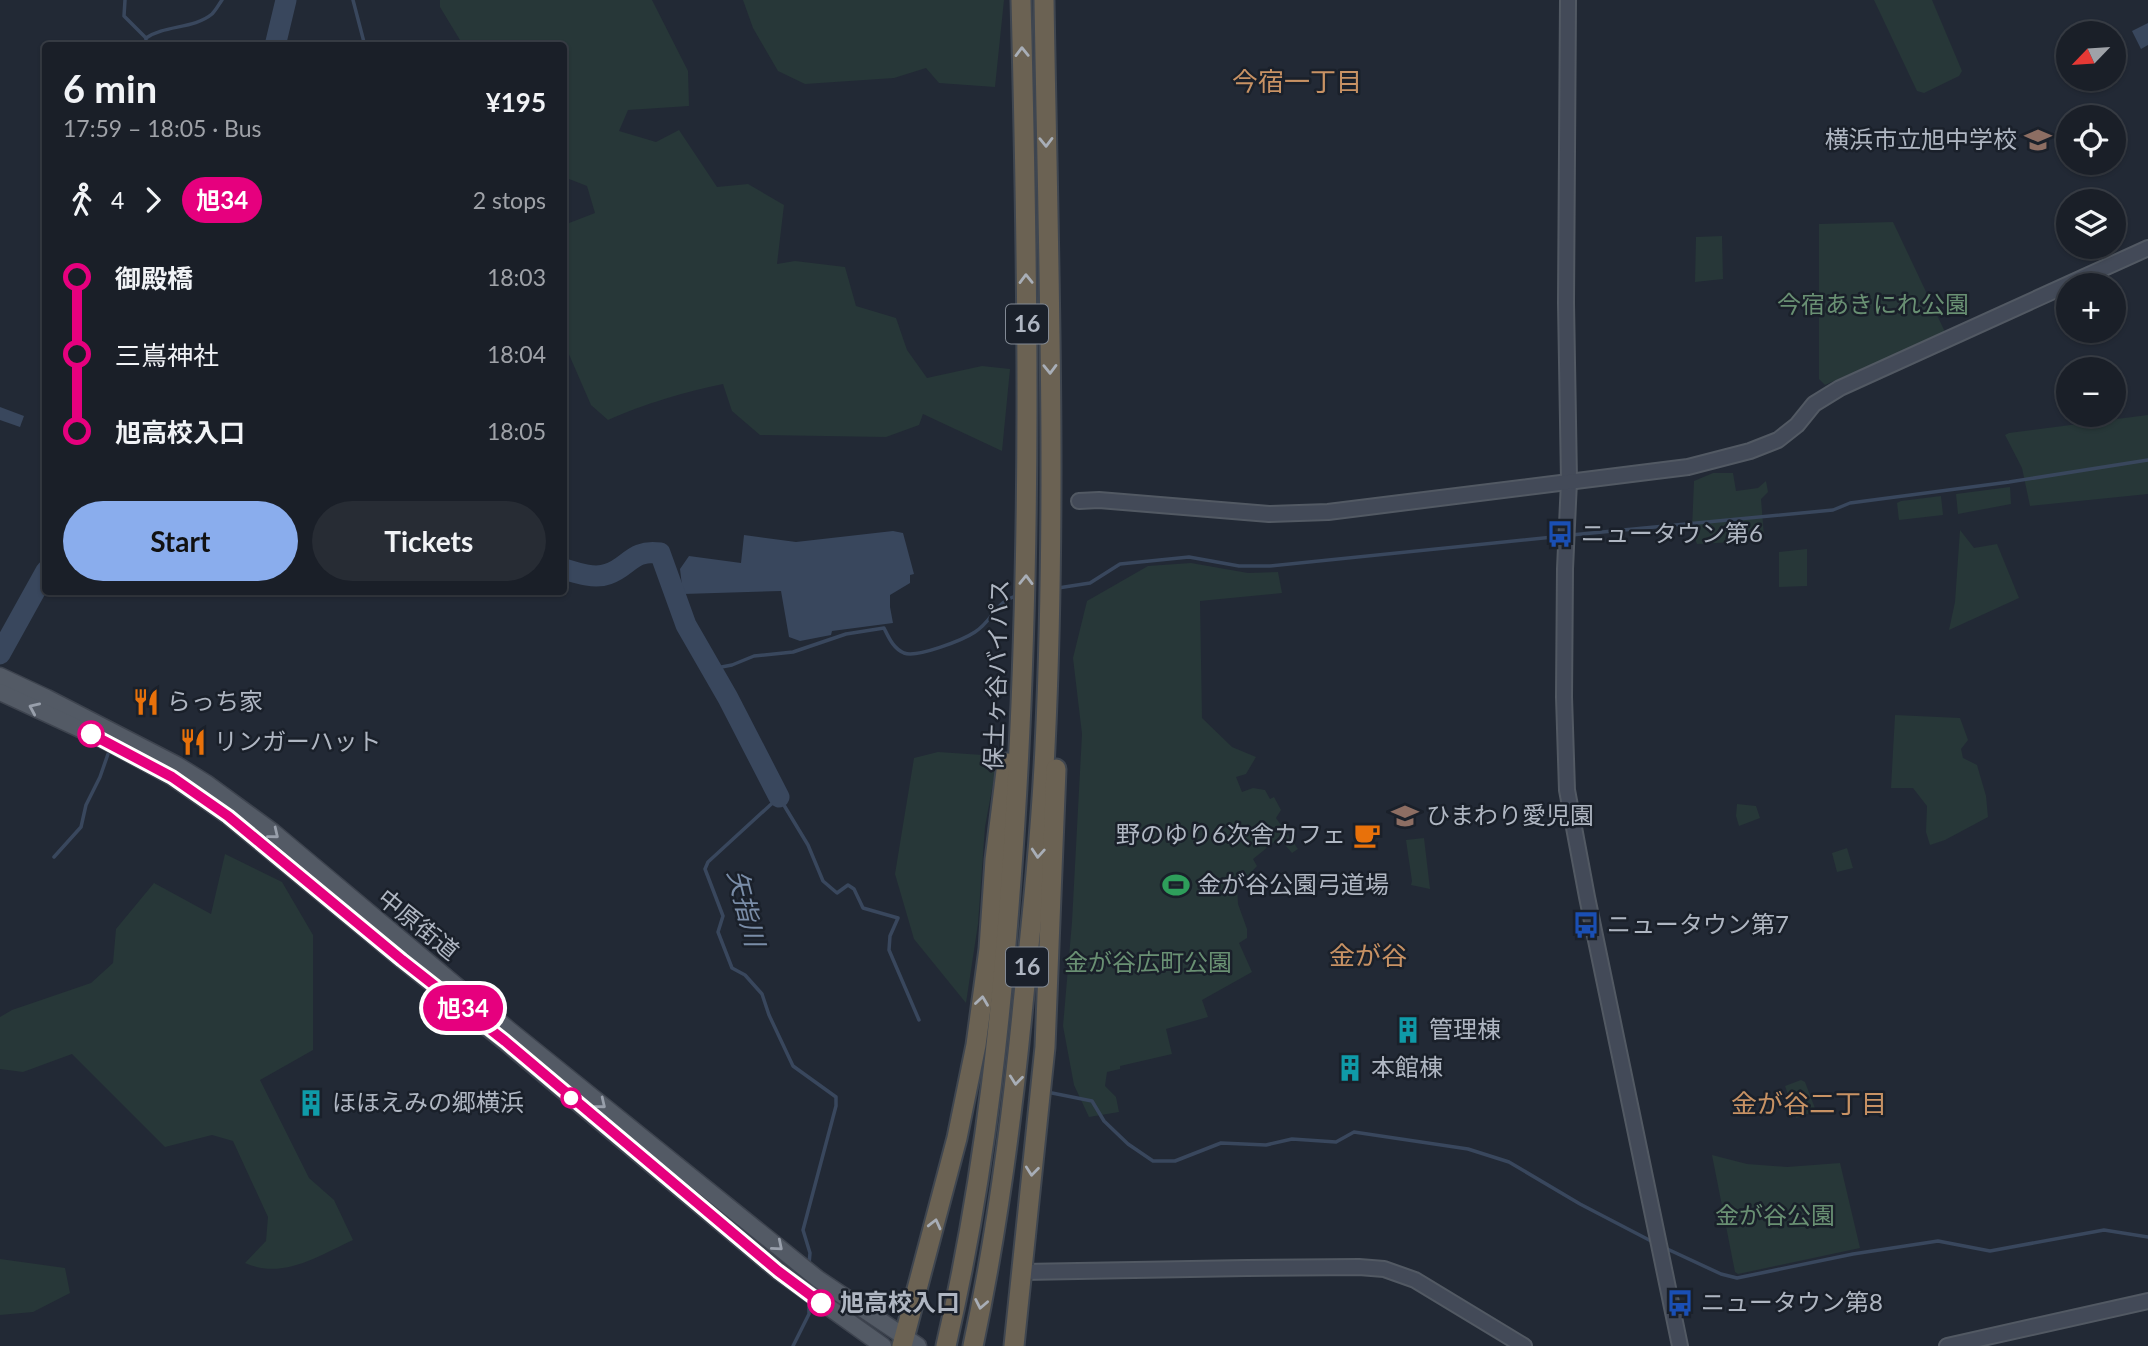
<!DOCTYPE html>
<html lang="en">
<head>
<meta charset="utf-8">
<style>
	body { margin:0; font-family:Lato,"Noto Sans JP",sans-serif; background:#272c34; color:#f1f3f6; height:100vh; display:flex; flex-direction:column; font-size:26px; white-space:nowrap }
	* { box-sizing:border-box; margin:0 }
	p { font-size:23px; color:#9fa2a8 }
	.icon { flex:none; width:38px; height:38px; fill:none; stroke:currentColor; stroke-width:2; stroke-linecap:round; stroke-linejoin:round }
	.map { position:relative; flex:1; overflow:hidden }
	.panel { position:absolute; left:42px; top:42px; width:525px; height:553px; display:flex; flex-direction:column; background:#1a1f28; border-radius:7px; box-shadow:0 2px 5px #0004,0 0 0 2px #383d45 }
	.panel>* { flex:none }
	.badge { padding:0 14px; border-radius:23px; font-size:24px; line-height:46px }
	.needle { width:46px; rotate:245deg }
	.controls { position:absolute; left:2056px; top:21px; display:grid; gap:14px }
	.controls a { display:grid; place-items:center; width:70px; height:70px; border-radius:50%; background:#1a1f28; box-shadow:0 2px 5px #0004,0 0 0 2px #383d45; font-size:35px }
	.map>.badge { position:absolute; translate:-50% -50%; box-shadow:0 0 0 4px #fff }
	.legs { display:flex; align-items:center; gap:10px; height:77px; padding:0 21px; font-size:23px }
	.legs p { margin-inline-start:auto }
	.summary { display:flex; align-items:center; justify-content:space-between; height:119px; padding:0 21px }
	h1 { font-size:38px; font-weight:700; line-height:52px }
	.action { display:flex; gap:14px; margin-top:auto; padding:14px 21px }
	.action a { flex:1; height:80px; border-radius:42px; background:#8aaded; color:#111; font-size:28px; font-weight:700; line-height:80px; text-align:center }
	.action a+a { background:#272c34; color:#f1f3f6 }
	ul { padding:0 21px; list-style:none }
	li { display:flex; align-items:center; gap:24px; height:77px; font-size:26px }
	li i { display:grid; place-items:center; width:10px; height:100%; margin:0 9px; background:currentColor }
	li i::after { content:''; width:18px; height:18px; margin:-9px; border:5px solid; border-radius:50%; background:#1a1f28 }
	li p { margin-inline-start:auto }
	li:first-child i { background:linear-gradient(#0000 50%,currentColor 0) }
	li:last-child i { background:linear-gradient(currentColor 50%,#0000 0) }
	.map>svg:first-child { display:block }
</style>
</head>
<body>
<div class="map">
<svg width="2148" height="1346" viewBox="0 0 2148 1346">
	<rect width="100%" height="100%" fill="#222935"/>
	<!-- green -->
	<g fill="#273738">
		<path d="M440 0H652L688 71 689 106 628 110 619 131 656 142 679 130 717 187 748 184 784 205 777 264 795 261 845 267 856 306 896 318 907 350 927 378 982 366 1010 369 1002 451 923 414 919 425 886 437 760 435 732 411 723 384C687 391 641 405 608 420L591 405 564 343V225L595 213 587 186 564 177V46L463 45 440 7Z"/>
		<polygon points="743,0 1004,0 995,87 939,83 926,68 894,78 805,84 778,71 753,28"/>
		<polygon points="1874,0 1932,0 1962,71 1959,76 1924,93 1917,91"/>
		<polygon points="1893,222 1945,332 1825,385 1819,379 1819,224"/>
		<polygon points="1722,236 1723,279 1695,282 1696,237"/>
		<polygon points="2148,415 2148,494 2030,506 2022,468 2005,435 2009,433"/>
		<polygon points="1713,473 1733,473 1736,491 1758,488 1766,481 1768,492 1761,499 1764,536 1755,541 1697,544 1692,530 1694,481"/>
		<polygon points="2010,487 2011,504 1958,514 1956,494"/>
		<polygon points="1941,496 1943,515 1899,520 1897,503 1901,501"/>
		<polygon points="1960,530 1974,548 1997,544 2019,598 1949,630 1955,602"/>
		<polygon points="1807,549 1807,586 1779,587 1779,552"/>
		<polygon points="1191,563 1248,573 1278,572 1282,593 1200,601 1202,718 1232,747 1256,757 1246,774 1236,777 1242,792 1253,788 1265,790 1270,799 1274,797 1281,810 1276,818 1298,849 1292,853 1279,838 1253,859 1257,866 1237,887 1238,904 1247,929 1247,938 1239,943 1252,972 1202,1000 1208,1017 1166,1029 1172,1054 1120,1066 1120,1069 1107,1072 1105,1086 1116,1097 1119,1112 1089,1117 1074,1085 1063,1026 1072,922 1082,734 1073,658 1087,601 1148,566"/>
		<polygon points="1895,715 1960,718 1968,740 1961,749 1963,758 1977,765 1986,796 1988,817 1945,840 1930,845 1926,832 1927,806 1913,788 1891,788"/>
		<polygon points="938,752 998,756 985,827 978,924 966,1003 914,939 895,874 914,758"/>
		<polygon points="1737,804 1756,806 1760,818 1739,826 1736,816"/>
		<polygon points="1424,838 1430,889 1411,885 1412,881 1406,840"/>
		<polygon points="1847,848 1853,868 1837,872 1832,853"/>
		<path d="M225 854 282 882 313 935V1050L260 1080 309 1178 334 1200 353 1240C318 1256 283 1280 245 1263L266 1241 268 1217 233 1141 212 1135 165 1147 72 1054 23 1072 0 1069V1017L12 1010 91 983 113 963 116 929 154 883 211 914Z"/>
		<polygon points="1801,1080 1805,1082 1816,1111 1796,1118 1785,1086"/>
		<polygon points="1712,1155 1747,1164 1787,1167 1840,1163 1860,1248 1738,1274 1735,1272"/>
		<polygon points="0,1259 65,1268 70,1293 33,1312 0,1315"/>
	</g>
	<!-- water -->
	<g fill="#39475d">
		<polygon points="2148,23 2148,45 2141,49 2132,31"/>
		<polygon points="0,407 24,416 20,427 0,420"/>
		<polygon points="893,531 903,533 914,574 910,575 910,583 890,595 890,607 893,623 832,631 831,635 800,641 789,637 781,591 683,594 680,569 689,556 741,563 744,535 796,542"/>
	</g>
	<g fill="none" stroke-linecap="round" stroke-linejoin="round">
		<!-- stream -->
		<g stroke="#39475d" stroke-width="3.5">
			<polyline points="125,0 124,16 146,38"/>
			<polyline points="353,0 365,46"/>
			<path d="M146 46V38C165 25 194 29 212 14 216 10 219 4 222 0"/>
			<polyline points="1571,535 1833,510 1850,503 2009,482 2148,460"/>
			<polyline points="1058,588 1090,583 1120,564 1189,557 1239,566 1270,566 1563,536"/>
			<path d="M711 669 732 665 754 656 793 652 846 634 884 628C889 638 893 648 904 653 917 658 963 640 975 632 994 620 995 600 1020 595"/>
			<polyline points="54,857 81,827 86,805 100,777 108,754"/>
			<polyline points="1052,1093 1092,1101 1104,1121 1128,1144 1153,1161 1175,1161 1221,1143 1266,1145 1292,1139 1336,1142 1354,1132 1468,1149 1509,1162 1580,1204 1653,1242"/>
			<polyline points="1663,1247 1721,1274 1737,1278 1853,1254 1938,1241 1990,1251 2104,1230 2148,1237"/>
			<polyline points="809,1264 810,1253 803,1230 836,1106 836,1097 793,1066 769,1015 762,994 745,975 732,968 718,932 723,916 705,869 708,862 779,797 808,845 823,881 837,893 848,885 854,889 863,908 898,918 890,936 889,950 919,1020"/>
			<polyline points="793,1346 809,1314 809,1300"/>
		</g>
		<!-- river -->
		<g stroke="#39475d" stroke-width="21">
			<polyline points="275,46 286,0"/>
			<path d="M564 569C577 573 594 579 608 574 629 567 632 549 660 553L686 625 728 698 779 797"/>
			<polyline points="0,654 46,571"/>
		</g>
		<defs>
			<g id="secondary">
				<polyline points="1568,0 1566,303 1569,481 1565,569 1564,697 1567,790 1587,897 1680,1346"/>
				<polyline points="1079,501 1099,500 1269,514 1328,512 1688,467 1750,451 1778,440 1797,425 1814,404 1840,388 2148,248"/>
				<polyline points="1022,1272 1247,1268 1359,1267 1384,1269 1415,1280 1524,1346"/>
				<polyline points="1947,1346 2148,1301"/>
			</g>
			<g id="primary">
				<polyline points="0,676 47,698 177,765 206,783 273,832 508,1029 818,1279 918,1346"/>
				<polyline points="0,692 104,740 172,777 228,816 402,960 505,1042 778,1271 883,1346"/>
			</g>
			<g id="highway">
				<polyline points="902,1346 957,1138 976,1045 989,949 995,860 1007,763"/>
				<path d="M946 1346C986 1173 1004 998 1015 821 1032 548 1028 274 1021 0"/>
				<path d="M973 1346C997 1233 1012 1119 1023 1004 1032 918 1041 833 1045 747 1057 498 1048 249 1044 0"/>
				<polyline points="1014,1346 1045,1047 1056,769"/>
			</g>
		</defs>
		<!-- secondary casing -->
		<use href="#secondary" stroke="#525963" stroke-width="18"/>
		<!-- primary casing -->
		<use href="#primary" stroke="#3e444f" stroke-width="19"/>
		<!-- highway casing -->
		<use href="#highway" stroke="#3f4650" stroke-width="23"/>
		<!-- secondary -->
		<use href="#secondary" stroke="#434a58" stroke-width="14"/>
		<!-- primary -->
		<use href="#primary" stroke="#535a65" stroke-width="16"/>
		<!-- highway -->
		<use href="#highway" stroke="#6b6253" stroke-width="19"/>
	</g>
	<!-- one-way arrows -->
	<defs><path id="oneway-chevron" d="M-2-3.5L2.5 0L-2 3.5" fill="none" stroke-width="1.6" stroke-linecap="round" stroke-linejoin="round" transform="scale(1.75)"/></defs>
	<g stroke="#a8aeb7">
		<use href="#oneway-chevron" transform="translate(1022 52) rotate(-91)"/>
		<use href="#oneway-chevron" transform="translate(1046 142) rotate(89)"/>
		<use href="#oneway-chevron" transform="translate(1026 279) rotate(-91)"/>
		<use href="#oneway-chevron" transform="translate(1050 369) rotate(89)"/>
		<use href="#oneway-chevron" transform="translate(1026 580) rotate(-89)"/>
		<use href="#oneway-chevron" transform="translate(1038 853) rotate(94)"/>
		<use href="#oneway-chevron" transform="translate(982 1001) rotate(-82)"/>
		<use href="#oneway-chevron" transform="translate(1016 1080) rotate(96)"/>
		<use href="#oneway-chevron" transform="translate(1032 1171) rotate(96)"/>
		<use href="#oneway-chevron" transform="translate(935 1224) rotate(-76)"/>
		<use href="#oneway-chevron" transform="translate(981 1304) rotate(101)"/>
	</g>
	<g stroke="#989fab">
		<use href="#oneway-chevron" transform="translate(34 708) rotate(-156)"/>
		<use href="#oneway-chevron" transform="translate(274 834) rotate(39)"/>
		<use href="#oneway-chevron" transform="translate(601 1104) rotate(39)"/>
		<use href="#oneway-chevron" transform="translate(778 1246) rotate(40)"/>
	</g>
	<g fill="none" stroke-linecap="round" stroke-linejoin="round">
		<defs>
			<polyline id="line-1" points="91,734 172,777 228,816 402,960 505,1041 778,1271 821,1303"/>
		</defs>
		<!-- line-1 casing -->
		<use href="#line-1" stroke="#fff" stroke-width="16"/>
		<!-- line-1 -->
		<use href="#line-1" stroke="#e6007e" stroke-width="10"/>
	</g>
	<!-- icons -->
	<defs>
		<symbol id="school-bare" viewBox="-9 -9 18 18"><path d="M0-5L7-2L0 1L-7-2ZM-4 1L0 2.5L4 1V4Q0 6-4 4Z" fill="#8d6e63" stroke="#1a202a" stroke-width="2.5" paint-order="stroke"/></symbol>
		<symbol id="bus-bare" viewBox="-9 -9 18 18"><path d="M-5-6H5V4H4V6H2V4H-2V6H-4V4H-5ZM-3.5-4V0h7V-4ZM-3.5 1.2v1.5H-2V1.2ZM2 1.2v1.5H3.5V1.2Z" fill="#1a4fb4" stroke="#1a202a" stroke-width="2.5" paint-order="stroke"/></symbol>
		<symbol id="restaurant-bare" viewBox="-9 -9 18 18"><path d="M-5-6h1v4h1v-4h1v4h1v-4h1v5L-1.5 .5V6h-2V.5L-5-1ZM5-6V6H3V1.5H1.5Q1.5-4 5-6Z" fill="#e8710a" stroke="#1a202a" stroke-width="2.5" paint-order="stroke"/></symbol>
		<symbol id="cafe-bare" viewBox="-9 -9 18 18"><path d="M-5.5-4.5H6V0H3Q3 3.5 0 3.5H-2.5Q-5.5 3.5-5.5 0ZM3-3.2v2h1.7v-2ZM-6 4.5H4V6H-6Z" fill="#e8710a" stroke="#1a202a" stroke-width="2.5" paint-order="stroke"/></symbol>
		<symbol id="stadium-bare" viewBox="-9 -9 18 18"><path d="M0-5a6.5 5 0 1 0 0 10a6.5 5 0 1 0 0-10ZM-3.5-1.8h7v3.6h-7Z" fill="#2e9e5b" stroke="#1a202a" stroke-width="2.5" paint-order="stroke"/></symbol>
		<symbol id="building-bare" viewBox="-9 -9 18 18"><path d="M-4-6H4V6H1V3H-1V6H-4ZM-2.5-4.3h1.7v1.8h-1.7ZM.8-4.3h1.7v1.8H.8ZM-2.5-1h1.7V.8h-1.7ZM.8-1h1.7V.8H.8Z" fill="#0f9aa8" stroke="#1a202a" stroke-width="2.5" paint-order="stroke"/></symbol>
	</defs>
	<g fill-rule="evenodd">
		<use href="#school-bare" x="2019" y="121" width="38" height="38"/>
		<use href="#bus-bare" x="1541" y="515" width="38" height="38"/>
		<use href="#restaurant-bare" x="127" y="683" width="38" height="38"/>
		<use href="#restaurant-bare" x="174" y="723" width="38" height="38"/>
		<use href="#school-bare" x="1386" y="797" width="38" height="38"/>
		<use href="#cafe-bare" x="1348" y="816" width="38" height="38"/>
		<use href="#stadium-bare" x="1157" y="866" width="38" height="38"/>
		<use href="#bus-bare" x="1567" y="906" width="38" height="38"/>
		<use href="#building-bare" x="1389" y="1011" width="38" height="38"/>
		<use href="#building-bare" x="1331" y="1049" width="38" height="38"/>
		<use href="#building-bare" x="292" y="1084" width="38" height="38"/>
		<use href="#bus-bare" x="1661" y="1284" width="38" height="38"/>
	</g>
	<!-- markers -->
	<g fill="#fff" stroke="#e6007e" stroke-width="3.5">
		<circle cx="91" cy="734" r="12"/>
		<circle cx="571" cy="1098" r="9"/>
		<circle cx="821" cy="1303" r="12"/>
	</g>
	<g text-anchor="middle" stroke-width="5" stroke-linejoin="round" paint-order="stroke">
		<!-- shield labels -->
		<g fill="#1a202a" stroke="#828994" stroke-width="2">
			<rect x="1006" y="304.5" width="42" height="39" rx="5"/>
			<rect x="1006" y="947.5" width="42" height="39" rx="5"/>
		</g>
		<g font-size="23" font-weight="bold" fill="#afb6c2">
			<text x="1027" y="332">16</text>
			<text x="1027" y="975">16</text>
		</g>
		<!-- poi labels -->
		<g font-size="24" fill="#afb6c2" stroke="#1a202a" text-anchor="start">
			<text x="2017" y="148" text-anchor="end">横浜市立旭中学校</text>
			<text x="1581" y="542">ニュータウン第6</text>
			<text x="167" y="710">らっち家</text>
			<text x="214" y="750">リンガーハット</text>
			<text x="1426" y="824">ひまわり愛児園</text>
			<text x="1346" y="843" text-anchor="end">野のゆり6次舎カフェ</text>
			<text x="1197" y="893">金が谷公園弓道場</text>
			<text x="1607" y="933">ニュータウン第7</text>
			<text x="1429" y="1038">管理棟</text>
			<text x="1371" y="1076">本館棟</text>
			<text x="332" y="1111">ほほえみの郷横浜</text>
			<text x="1701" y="1311">ニュータウン第8</text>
		</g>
		<!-- park labels -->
		<g font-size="24" fill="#699073" stroke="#1a202a">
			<text x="1873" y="313">今宿あきにれ公園</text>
			<text x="1148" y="971">金が谷広町公園</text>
			<text x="1775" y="1224">金が谷公園</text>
		</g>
		<!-- street labels -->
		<g font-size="24" fill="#afb6c2" stroke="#1a202a">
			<text transform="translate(997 675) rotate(-88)" y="8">保土ヶ谷バイパス</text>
			<text transform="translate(418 925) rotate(39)" y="8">中原街道</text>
		</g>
		<!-- stop labels -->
		<g font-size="24" font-weight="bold" fill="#afb6c2" stroke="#1a202a" text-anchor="start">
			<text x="840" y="1311">旭高校入口</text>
		</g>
		<!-- neighbourhood labels -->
		<g font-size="26" fill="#c89264" stroke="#1a202a">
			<text x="1297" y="91">今宿一丁目</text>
			<text x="1368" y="965">金が谷</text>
			<text x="1809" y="1113">金が谷二丁目</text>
		</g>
		<!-- water labels -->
		<g font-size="26" font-style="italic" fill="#7a8da8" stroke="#1a202a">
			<text transform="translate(746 908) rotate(76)" y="9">矢指川</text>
		</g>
	</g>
</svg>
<div class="controls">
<a><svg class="needle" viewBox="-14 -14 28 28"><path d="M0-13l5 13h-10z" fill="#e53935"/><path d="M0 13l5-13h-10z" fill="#9fa2a8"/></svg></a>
<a><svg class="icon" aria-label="locate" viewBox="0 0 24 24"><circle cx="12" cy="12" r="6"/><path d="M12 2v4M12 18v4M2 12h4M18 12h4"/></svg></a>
<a><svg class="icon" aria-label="layers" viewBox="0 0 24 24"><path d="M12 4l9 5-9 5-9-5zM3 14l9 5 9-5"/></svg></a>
<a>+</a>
<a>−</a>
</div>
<b class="badge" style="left:463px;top:1008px;background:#e6007e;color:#fff">旭34</b>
<section class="panel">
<div class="summary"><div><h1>6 min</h1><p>17:59 – 18:05 · Bus</p></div><b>¥195</b></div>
<div class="legs"><svg class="icon" aria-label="walk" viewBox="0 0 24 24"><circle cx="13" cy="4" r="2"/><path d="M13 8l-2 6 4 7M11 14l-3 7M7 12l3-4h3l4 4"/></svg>4<svg class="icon" aria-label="forward" viewBox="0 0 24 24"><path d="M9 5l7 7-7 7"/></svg><b class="badge" style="background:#e6007e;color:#fff">旭34</b><p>2 stops</p></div>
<ul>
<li><i style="color:#e6007e"></i><b>御殿橋</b><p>18:03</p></li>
<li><i style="color:#e6007e"></i><span>三嶌神社</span><p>18:04</p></li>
<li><i style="color:#e6007e"></i><b>旭高校入口</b><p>18:05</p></li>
</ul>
<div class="action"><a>Start</a><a>Tickets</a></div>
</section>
</div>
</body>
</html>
